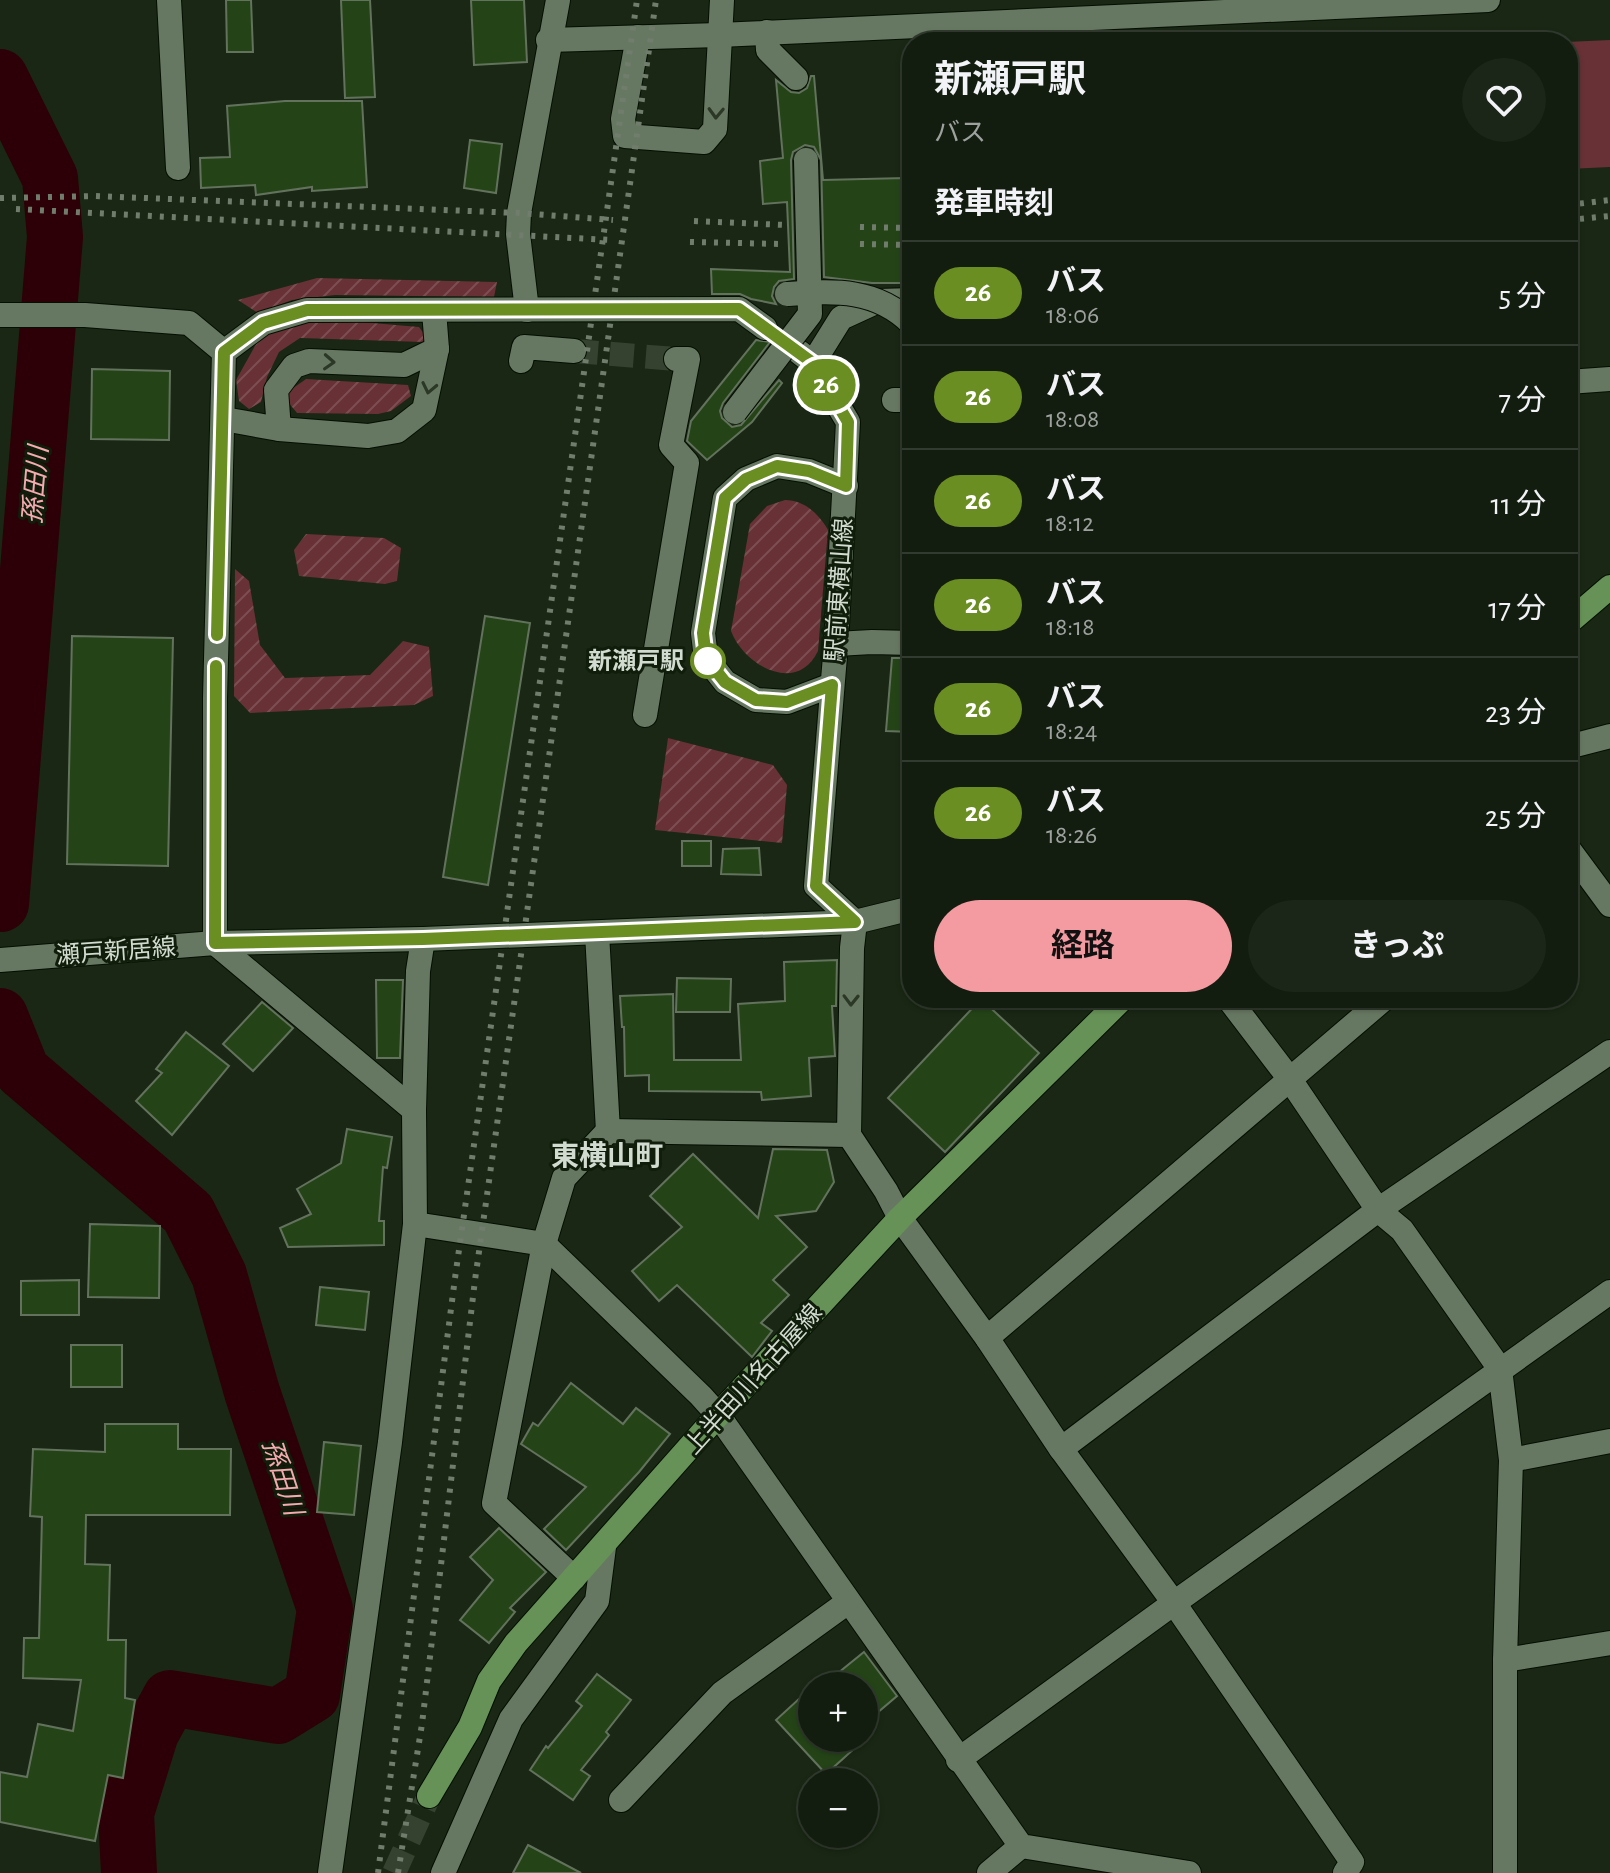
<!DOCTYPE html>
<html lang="ja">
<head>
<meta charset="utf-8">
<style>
	body { margin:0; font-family:"Alegreya Sans","Noto Sans JP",sans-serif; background:#1c2618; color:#f1f3f6; height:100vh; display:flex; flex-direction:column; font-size:30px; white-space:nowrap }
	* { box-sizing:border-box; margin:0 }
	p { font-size:26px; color:#9da29e }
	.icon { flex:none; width:44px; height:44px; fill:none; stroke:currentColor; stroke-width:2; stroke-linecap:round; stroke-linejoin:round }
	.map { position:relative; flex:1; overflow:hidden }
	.details { position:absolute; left:902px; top:32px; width:676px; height:976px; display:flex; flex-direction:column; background:#131d0f; border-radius:32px; box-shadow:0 2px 6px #0004,0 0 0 2px #323b2f }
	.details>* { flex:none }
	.badge { padding:0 16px; border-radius:26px; font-size:28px; line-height:52px }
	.controls { position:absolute; left:798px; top:1672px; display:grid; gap:16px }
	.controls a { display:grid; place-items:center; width:80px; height:80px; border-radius:50%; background:#131d0f; box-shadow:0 2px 6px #0004,0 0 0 2px #323b2f; font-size:40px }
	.map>.badge { position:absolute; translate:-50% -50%; box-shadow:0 0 0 4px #fff }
	h2 { padding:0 32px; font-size:30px; line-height:72px }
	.round { display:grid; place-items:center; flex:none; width:84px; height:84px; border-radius:42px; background:#1c2618 }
	.overview { display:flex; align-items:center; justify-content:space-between; height:136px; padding:0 32px }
	h1 { font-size:38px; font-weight:700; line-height:60px }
	.button { display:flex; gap:16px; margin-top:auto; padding:16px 32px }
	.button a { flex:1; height:92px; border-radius:48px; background:#f49aa1; color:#111; font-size:32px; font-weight:700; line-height:92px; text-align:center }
	.button a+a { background:#1c2618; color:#f1f3f6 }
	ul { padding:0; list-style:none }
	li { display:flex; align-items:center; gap:24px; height:104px; padding:0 32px; border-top:2px solid #323b2f }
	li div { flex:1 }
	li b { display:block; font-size:30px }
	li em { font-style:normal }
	li .badge { min-width:88px; font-weight:700; text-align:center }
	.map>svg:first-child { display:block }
</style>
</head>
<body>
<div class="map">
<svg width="1610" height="1873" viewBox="0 0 1610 1873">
	<defs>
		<pattern id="garden-furrows" width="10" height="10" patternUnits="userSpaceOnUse" patternTransform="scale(2)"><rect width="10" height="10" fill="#673136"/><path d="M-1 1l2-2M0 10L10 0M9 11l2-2" fill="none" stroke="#7c4e52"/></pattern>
	</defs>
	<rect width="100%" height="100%" fill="#192714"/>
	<!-- park -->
	<polygon fill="#673136" points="1610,40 1610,167 1568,169 1566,42"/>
	<!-- garden -->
	<g fill="url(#garden-furrows)">
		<polygon points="317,278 497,282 494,297 335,295 292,300 258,313 238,300"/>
		<polygon points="349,321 419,327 427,338 423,342 300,338 279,352 267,377 261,402 249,409 239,401 236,380 259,339 296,322"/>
		<polygon points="306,379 408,385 411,396 391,411 378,414 297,413 288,402 289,391"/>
		<path d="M785 500C804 500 819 514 828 530L818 651C797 695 744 666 731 631L750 524 767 506Z"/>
		<polygon points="306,534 384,538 401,548 397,581 385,584 299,576 294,550"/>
		<polygon points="235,569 249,581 260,645 285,678 370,675 403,641 429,647 433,696 414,705 250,713 234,696"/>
		<polygon points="668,738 773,765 787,785 782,843 655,830"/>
	</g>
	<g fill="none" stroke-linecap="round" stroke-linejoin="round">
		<!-- river -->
		<g stroke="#2c0006" stroke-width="56">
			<polyline points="0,77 50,178 55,237 1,904"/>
			<polyline points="0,1016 22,1071 188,1213 219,1275 252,1392 325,1609 312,1695 278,1716 170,1698 151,1733 126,1813 129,1873"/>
		</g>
	</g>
	<!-- building -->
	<g fill="#244417" stroke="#62725d" stroke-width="2">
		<polygon points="226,0 251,0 253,52 227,52"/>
		<polygon points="341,0 370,0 375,97 345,98"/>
		<polygon points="471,0 524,0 527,62 474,65"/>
		<polygon points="811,76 814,76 823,180 905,178 905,224 901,224 905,283 872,283 824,277 821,160 814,147 805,145 793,152 791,160 794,279 779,281 774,287 772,296 776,304 751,299 740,294 712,294 711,269 790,272 787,202 763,204 760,161 783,158 776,80 791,92 799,93 807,88"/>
		<polygon points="285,101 362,101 367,187 312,191 312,187 256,195 255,185 201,188 200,158 230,157 227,106"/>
		<polygon points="470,140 502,144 496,193 464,188"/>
		<polygon points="756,340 770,342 723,403 720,411 722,418 732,427 741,425 779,380 782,383 752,422 707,460 687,441 691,421"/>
		<polygon points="92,369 170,371 169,440 91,439"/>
		<polygon points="485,616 530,623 488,885 443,877"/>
		<polygon points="72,636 173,638 168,866 67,864"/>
		<polygon points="892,658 912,658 912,732 886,731"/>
		<rect x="682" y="841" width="29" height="25"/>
		<polygon points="759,848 761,875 721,874 723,849"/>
		<polygon points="837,960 836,1006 832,1006 835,1056 809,1058 811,1096 762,1100 761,1092 649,1091 649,1075 625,1076 624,1027 622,1027 620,996 673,994 674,1060 741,1060 738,1004 785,1001 784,962"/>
		<polygon points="677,978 731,979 730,1012 676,1012"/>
		<polygon points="376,980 403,980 400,1058 377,1058"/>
		<polygon points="981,999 1039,1053 945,1152 888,1098"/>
		<polygon points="262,1002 293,1028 253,1071 223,1044"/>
		<polygon points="186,1032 229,1066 172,1135 136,1101 162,1073 156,1069"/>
		<polygon points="347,1129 392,1137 387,1168 383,1167 379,1221 384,1221 384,1245 288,1247 280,1228 311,1214 297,1189 341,1163"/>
		<polygon points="773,1149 827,1150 834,1182 816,1211 776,1216 807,1247 773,1280 789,1295 761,1323 772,1331 752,1357 677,1285 659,1301 632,1271 682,1227 650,1196 693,1154 758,1218"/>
		<polygon points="90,1224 160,1226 159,1298 88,1297"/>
		<polygon points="79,1280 79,1315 21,1315 21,1281"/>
		<polygon points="320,1287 369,1292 365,1330 316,1325"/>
		<rect x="71" y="1345" width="51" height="42"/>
		<polygon points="571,1383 623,1424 636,1408 670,1434 639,1472 566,1550 544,1529 586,1487 521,1444 533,1423 538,1426"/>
		<polygon points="105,1424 178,1424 178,1449 231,1449 230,1515 86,1515 85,1564 110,1565 108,1640 126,1640 125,1698 135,1700 123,1778 108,1775 95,1841 0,1822 0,1772 27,1777 38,1724 73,1731 81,1680 23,1678 24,1638 39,1638 42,1517 30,1516 33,1449 105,1452"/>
		<polygon points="324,1442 361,1446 354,1515 317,1512"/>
		<polygon points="499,1528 546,1572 510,1608 515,1612 489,1643 460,1620 493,1580 470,1557"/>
		<polygon points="864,1652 897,1696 864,1724 864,1686 822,1686"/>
		<polygon points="597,1674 631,1700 606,1732 609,1735 581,1770 590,1776 573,1800 530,1770 546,1746 548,1748 582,1706 576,1701"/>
		<polygon points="812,1687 812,1738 866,1738 826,1774 776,1720"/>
		<polygon points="528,1845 581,1873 513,1873"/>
	</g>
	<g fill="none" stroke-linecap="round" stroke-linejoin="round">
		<!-- minor-tunnel -->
		<polyline stroke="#354230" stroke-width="24" stroke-dasharray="24 12" stroke-linecap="butt" points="574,351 676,359"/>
		<!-- major-tunnel -->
		<polyline stroke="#354230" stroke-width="24" stroke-dasharray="24 12" stroke-linecap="butt" points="394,1873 429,1796"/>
		<defs>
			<g id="minor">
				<polyline points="169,0 178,168"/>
				<polyline points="767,32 768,50 796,78"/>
				<polyline points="638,37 623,119 625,136 704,142 715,129 722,0"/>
				<polyline points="548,40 719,35 1488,0"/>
				<polyline points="527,310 518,234 519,213 558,0"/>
				<polyline points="0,315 85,315 189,323 224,352"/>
				<polyline points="799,352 813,363 848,422 836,644 816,886 855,922"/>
				<polyline points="521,361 524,347 574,351"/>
				<polyline points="813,363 841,318 878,301 912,300"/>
				<polyline points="1568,382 1610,379"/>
				<polyline points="894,400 911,400"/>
				<polyline points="224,419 279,429 368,436 397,431 424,410 437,349 434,311"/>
				<polyline points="279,429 276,390 294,366 309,361 404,365 437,349"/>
				<polyline points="836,644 872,642 912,643"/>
				<polyline points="832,685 787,702 756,700 725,682 706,658 703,633 725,498 746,479 777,466 809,471 846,486"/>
				<polyline points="645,715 687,463 671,445 688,359 676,359"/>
				<polyline points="1568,747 1610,736"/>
				<polyline points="1568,848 1610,905"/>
				<polyline points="855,922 852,948 849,1135 886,1191 900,1218 987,1338 1061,1449 1174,1603 1352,1862 1345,1873"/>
				<polyline points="597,933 608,1131"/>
				<polyline points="215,943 215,698 224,352 263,323 307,310 739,309 765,328"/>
				<polyline points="215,943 414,1110"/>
				<polyline points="0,960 215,943 423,939 855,922 912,908"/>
				<polyline points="1228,998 1289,1078 1378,1210 1402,1230 1500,1369 1511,1460 1505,1660 1505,1873"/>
				<polyline points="415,1224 544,1244 701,1396 718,1415 1021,1846 1189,1873"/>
				<polyline points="987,1338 1385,998"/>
				<polyline points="1061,1449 1378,1210 1610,1052"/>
				<polyline points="1511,1460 1610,1441"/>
				<polyline points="574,1578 494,1503 544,1244 564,1178 608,1131 849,1135"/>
				<polyline points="1505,1660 1610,1643"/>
				<polyline points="958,1760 1174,1603 1610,1292"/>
				<polyline points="621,1800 722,1693 848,1602"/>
				<polyline points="330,1873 390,1442 415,1224 414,1110 418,971 423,939"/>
				<polyline points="443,1873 511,1719 597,1601 604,1547"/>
				<polyline points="989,1873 1021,1846"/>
			</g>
			<g id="major">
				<polyline points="1568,623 1610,587"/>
				<polyline points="429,1796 470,1727 489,1681 516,1643 718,1415 900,1218 1123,998"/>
			</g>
		</defs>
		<!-- minor casing -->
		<use href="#minor" stroke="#040f02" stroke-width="26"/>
		<!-- major casing -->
		<use href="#major" stroke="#040f02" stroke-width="26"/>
		<!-- minor -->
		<use href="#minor" stroke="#677862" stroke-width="24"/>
		<!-- major -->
		<use href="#major" stroke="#669257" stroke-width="24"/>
		<!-- rail -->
		<g stroke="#707c6c" stroke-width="6" stroke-dasharray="4 8" stroke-linecap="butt">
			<polyline points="0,198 95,196 519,213 613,220"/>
			<polyline points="1568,205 1610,200"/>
			<polyline points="16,209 611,240"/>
			<polyline points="1568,220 1610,216"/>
			<polyline points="694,221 785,225"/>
			<polyline points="860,227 912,228"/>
			<polyline points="690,242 783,244"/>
			<polyline points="860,244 912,245"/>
			<polyline points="378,1873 455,1278 637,0"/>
			<polyline points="398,1873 422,1724 475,1280 656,0"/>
		</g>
		<defs>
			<g id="minor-bridge">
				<path d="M787 294C835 291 876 288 912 324"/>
				<polyline points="735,412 810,314 806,160"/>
			</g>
		</defs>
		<!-- minor-bridge casing -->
		<use href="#minor-bridge" stroke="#040f02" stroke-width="26" stroke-linecap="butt"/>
		<!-- minor-bridge -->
		<use href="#minor-bridge" stroke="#677862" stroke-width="24"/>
	</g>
	<!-- one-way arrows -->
	<defs><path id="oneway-chevron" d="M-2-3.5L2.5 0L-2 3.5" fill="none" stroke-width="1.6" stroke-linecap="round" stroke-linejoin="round" transform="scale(2)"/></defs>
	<g stroke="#2a3825">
		<use href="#oneway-chevron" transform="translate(716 113) rotate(92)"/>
		<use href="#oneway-chevron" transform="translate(329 362) rotate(3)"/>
		<use href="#oneway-chevron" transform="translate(429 388) rotate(102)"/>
		<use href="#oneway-chevron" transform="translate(851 1000) rotate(91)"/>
	</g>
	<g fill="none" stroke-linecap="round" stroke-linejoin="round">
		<defs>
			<polyline id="line" points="216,666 215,943 423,939 855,922 816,886 832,685 787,702 756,700 725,682 706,658 703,633 725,498 746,479 777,466 809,471 846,486 848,422 813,363 739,309 307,310 263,323 224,352 217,635"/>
		</defs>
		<!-- line casing -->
		<use href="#line" stroke="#fff" stroke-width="18"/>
		<!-- line -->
		<use href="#line" stroke="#6b8e23" stroke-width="12"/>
	</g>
	<!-- markers -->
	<circle fill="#fff" stroke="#6b8e23" stroke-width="4" cx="708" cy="661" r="16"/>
	<g text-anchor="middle" stroke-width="6" stroke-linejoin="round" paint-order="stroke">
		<!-- street labels -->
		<g font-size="24" fill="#d2dbcf" stroke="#101d0b">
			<text transform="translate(839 590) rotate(-86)" y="8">駅前東横山線</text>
			<text transform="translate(116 951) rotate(-4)" y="8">瀬戸新居線</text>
			<text transform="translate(753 1379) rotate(-48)" y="8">上半田川名古屋線</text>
		</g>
		<!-- stop labels -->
		<g font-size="24" font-weight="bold" fill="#d2dbcf" stroke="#101d0b" text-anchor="end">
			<text x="684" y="669">新瀬戸駅</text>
		</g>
		<!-- water labels -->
		<g font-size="26" font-style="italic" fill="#f5aaaf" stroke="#101d0b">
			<text transform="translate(35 485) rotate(-85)" y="9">孫田川</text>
			<text transform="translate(283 1477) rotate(72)" y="9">孫田川</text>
		</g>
		<!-- quarter labels -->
		<g font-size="28" font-weight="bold" fill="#d2dbcf" stroke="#101d0b">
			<text x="607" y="1165">東横山町</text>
		</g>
	</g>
</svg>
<div class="controls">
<a>+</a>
<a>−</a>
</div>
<b class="badge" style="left:826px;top:385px;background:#6b8e23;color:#fff">26</b>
<section class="details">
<div class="overview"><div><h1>新瀬戸駅</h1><p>バス</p></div><a class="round"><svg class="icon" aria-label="heart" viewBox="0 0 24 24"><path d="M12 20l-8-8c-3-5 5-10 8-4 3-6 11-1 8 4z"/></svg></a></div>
<h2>発車時刻</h2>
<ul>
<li><span class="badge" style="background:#6b8e23;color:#fff">26</span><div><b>バス</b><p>18:06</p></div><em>5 分</em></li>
<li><span class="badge" style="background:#6b8e23;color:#fff">26</span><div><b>バス</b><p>18:08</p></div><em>7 分</em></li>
<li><span class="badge" style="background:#6b8e23;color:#fff">26</span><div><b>バス</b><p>18:12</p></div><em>11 分</em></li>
<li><span class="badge" style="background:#6b8e23;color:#fff">26</span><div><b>バス</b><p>18:18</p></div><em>17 分</em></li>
<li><span class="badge" style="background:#6b8e23;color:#fff">26</span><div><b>バス</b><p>18:24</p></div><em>23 分</em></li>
<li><span class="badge" style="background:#6b8e23;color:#fff">26</span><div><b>バス</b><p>18:26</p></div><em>25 分</em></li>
</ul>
<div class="button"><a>経路</a><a>きっぷ</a></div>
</section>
</div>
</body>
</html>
